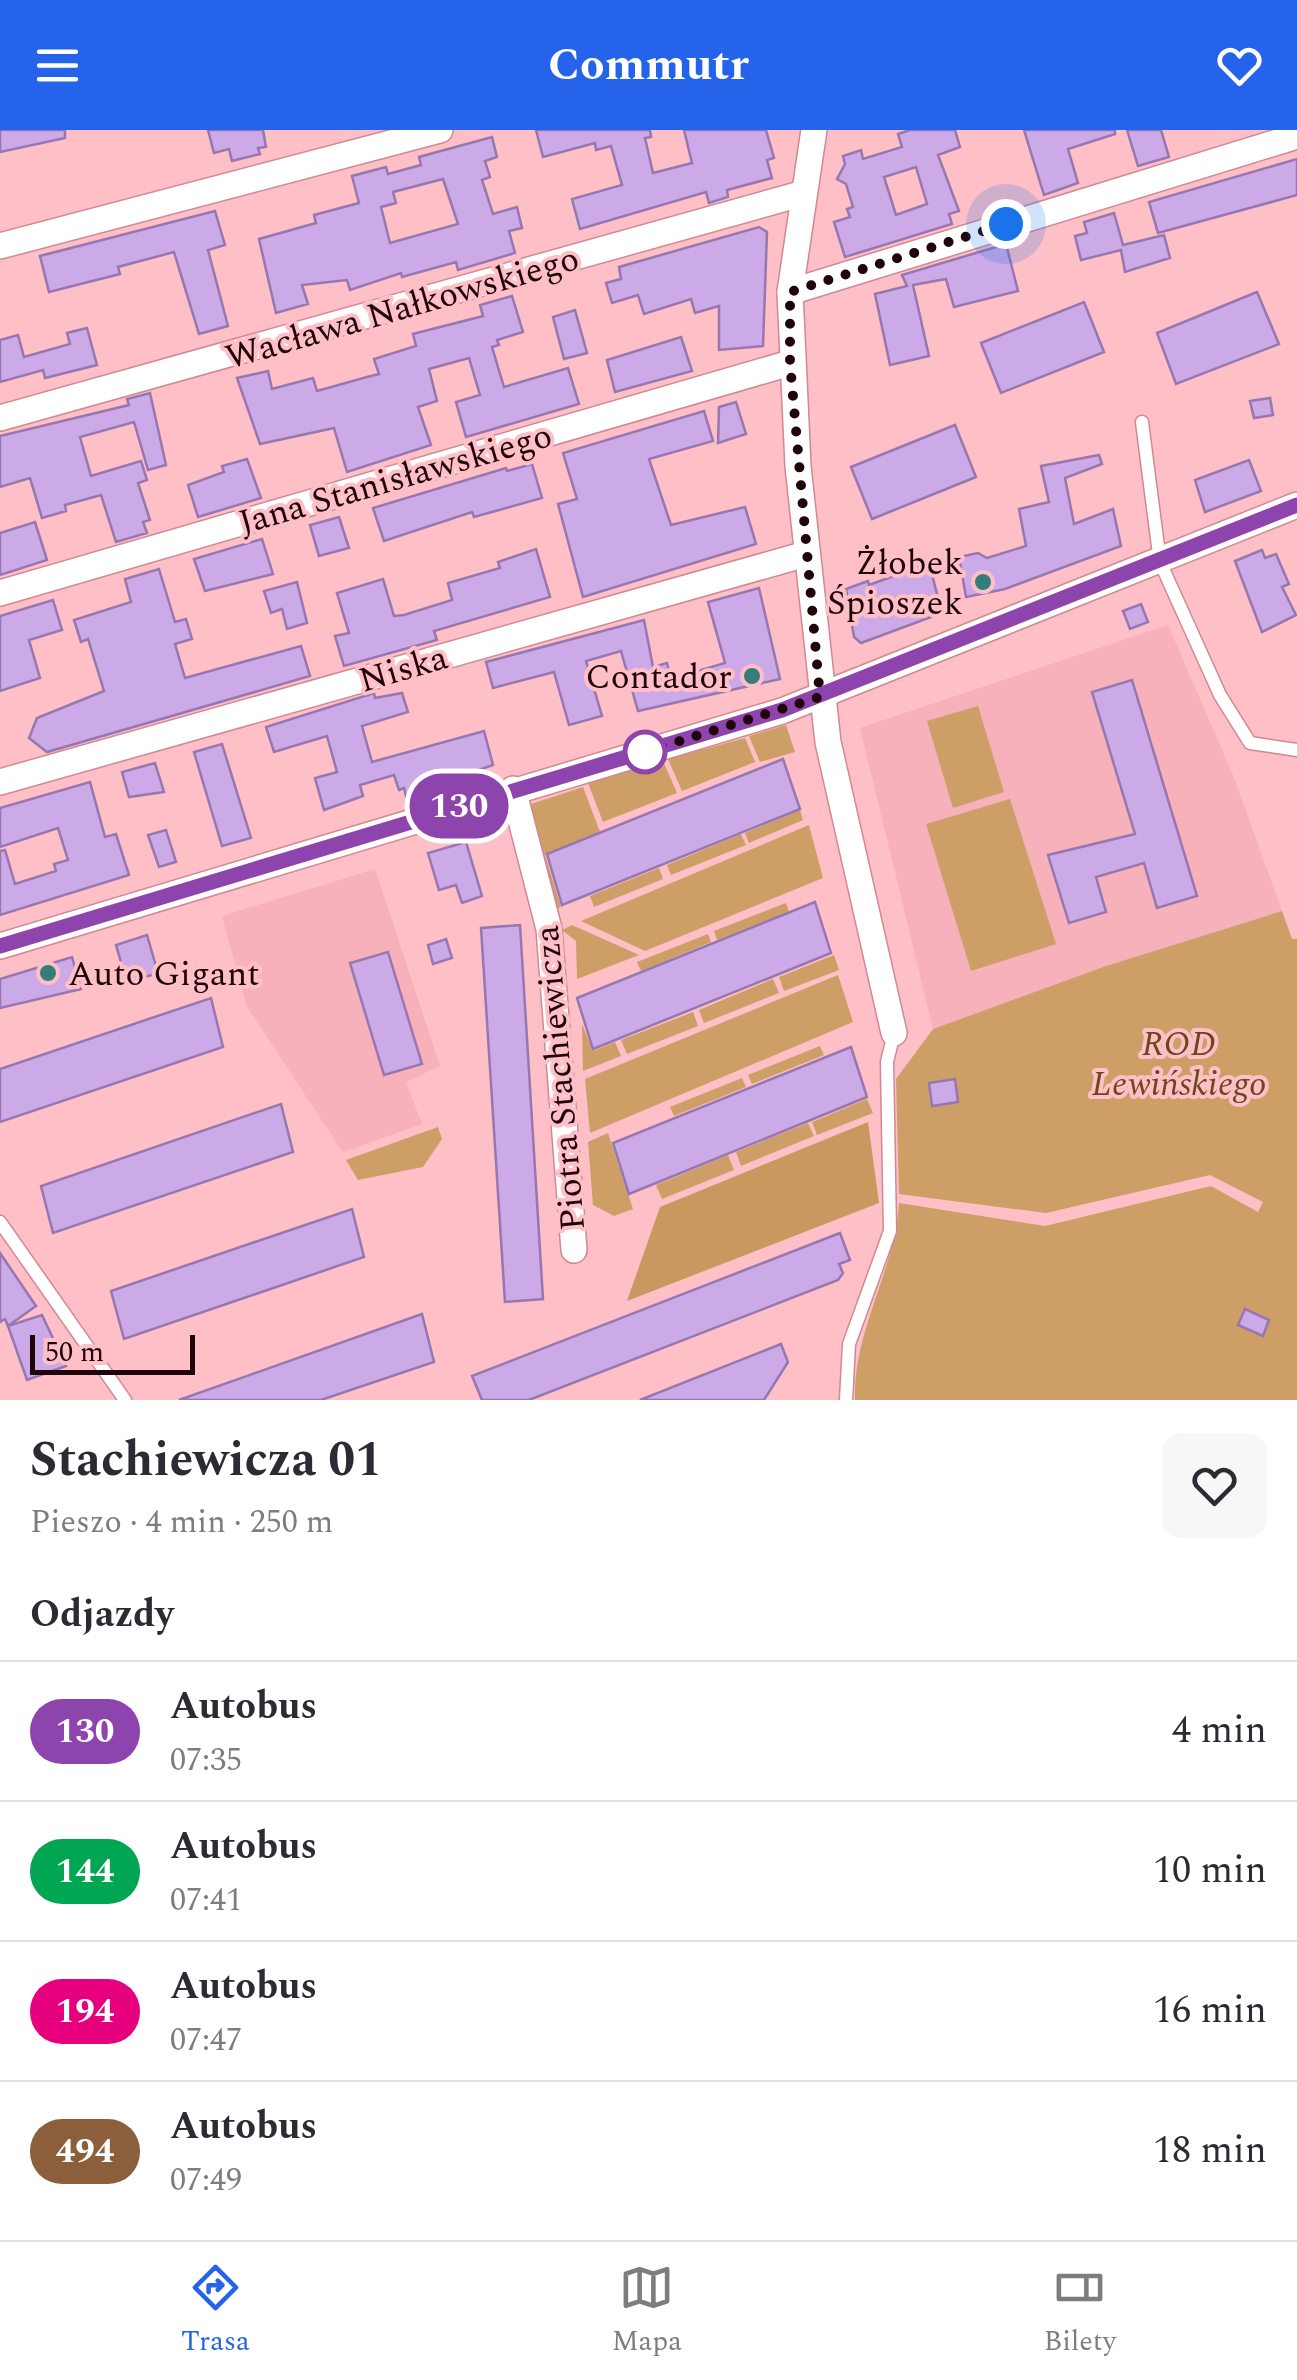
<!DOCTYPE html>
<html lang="pl">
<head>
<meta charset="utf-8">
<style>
	body { margin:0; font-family:Spectral,serif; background:#f7f7f7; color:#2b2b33; height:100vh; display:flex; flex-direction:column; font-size:38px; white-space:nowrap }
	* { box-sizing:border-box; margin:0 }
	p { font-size:32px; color:#7c7c81 }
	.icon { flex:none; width:55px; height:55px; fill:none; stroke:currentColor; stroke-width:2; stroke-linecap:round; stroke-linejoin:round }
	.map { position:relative; height:1270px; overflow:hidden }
	.sheet { display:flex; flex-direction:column; background:#fff; flex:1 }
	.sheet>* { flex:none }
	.badge { padding:0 20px; border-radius:32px; font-size:35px; line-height:65px }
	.scale { position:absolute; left:30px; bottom:25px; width:165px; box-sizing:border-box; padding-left:10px; border:5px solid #1f050a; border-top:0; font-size:28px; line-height:35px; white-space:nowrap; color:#1f050a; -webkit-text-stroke:8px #febfc7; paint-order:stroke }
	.you { position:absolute; width:50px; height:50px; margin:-25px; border:8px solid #fff; border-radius:50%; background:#1a73e8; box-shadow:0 0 0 15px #1a73e833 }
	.map>.badge { position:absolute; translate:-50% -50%; box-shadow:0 0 0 5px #fff }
	h2 { padding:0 30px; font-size:38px; line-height:90px }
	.round { display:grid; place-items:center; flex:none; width:105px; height:105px; border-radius:20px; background:#f7f7f7 }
	.head { display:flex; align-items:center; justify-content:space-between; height:170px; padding:0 30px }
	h1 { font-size:48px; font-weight:700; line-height:75px }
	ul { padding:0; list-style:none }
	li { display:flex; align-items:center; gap:30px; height:140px; padding:0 30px; border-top:2px solid #e1e1e2 }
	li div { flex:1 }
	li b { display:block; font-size:38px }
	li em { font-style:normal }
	li .badge { min-width:110px; font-weight:700; text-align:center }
	header { display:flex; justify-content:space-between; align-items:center; height:130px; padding:0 30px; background:#2563eb; color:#fff; font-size:45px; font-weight:700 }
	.dock { display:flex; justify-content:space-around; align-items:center; height:140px; border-top:2px solid #e1e1e2; background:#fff; font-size:28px; color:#7c7c81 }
	.dock a { display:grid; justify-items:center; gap:5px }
	.dock .active { color:#2563eb }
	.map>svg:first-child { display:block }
</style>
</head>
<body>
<header><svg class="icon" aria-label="menu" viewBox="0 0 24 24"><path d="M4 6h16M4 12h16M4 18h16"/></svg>Commutr<svg class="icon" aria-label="heart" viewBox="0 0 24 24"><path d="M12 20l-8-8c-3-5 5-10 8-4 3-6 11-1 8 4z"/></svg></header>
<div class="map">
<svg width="1297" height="1270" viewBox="0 0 1297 1270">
	<rect width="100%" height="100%" fill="#febfc7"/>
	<!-- built -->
	<g fill="#f6b1bb">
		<polygon points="1168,495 1233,645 1282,781 1106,836 933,899 860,598"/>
		<polygon points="375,739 440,936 406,952 422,994 343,1022 247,877 222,786"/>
	</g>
	<!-- green -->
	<g fill="#ce9e67">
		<polygon points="978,576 1004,662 953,678 927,591"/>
		<polygon points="786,595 795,622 760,632 749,606"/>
		<polygon points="745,608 755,632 682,661 668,629"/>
		<polygon points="663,631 677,663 603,692 588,653"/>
		<polygon points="583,657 600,702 545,725 561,777 556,779 528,675"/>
		<polygon points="1010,669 1056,814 971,841 926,694"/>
		<polygon points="800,680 803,690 749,713 745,703"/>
		<polygon points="809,695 823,748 645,821 581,791"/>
		<polygon points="741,704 746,715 671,745 667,735"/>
		<polygon points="659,738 663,749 594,777 590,766"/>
		<polygon points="786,773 789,782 717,810 714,801"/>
		<path d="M1282 781 1292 809H1297V1270H855C853 1200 895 1141 899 1073L1045 1096 1211 1056 1258 1082 1263 1072 1210 1045 1046 1083 899 1064 896 949 933 899 1106 836Z"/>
		<polygon points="572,795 639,825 577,849 576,811 562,800"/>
		<polygon points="708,804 711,812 641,841 637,832"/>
		<polygon points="834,825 839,840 784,861 779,847"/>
		<polygon points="838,845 853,892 590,1003 585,949"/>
		<polygon points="773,849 779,863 704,893 699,880"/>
		<polygon points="693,882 698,896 627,924 621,910"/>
		<polygon points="582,894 593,921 615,912 621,926 583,941"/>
		<polygon points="820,916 824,925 752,954 748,945"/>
		<polygon points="742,948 746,957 674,986 670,977"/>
		<polygon points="867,969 873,983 817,1005 812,992"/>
		<polygon points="808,993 814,1006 741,1036 736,1022"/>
		<polygon points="438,997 442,1009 423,1037 358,1050 346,1030"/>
		<polygon points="608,1003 633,1079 614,1086 593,1075 588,1012"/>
		<polygon points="728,1025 734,1040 662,1069 656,1055"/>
	</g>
	<!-- forest -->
	<polygon fill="#c8985f" points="868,992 879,1073 627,1171 660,1077"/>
	<!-- building -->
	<g fill="#cca9e7" stroke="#9777b0" stroke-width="2.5" fill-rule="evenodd">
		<polygon points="0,0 65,0 65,8 0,22"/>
		<polygon points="208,0 263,0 266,17 258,18 260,24 232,31 229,19 214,23"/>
		<polygon points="536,0 650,0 651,7 645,8 653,43 692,33 684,0 766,0 774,28 767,30 772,48 727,60 728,67 709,73 706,62 580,99 572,69 622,55 611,16 596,20 595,13 543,27"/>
		<path d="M910 0H955L960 17 938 25 959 81 949 84 952 94 845 127 834 92 850 87 847 79 853 77 846 54 837 49 845 34 843 26 861 20 863 29 902 17 898 4ZM916 37 927 74 896 85 884 47Z"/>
		<polygon points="1024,0 1115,0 1115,4 1068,19 1078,53 1044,65"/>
		<polygon points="1127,0 1161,0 1169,27 1138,36"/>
		<path d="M492 7 497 27 485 31 490 47 482 50 493 84 517 77 522 98 509 101 515 123 458 140 456 132 402 147 401 143 350 160 347 150 302 155 308 174 276 183 259 109 316 93 314 85 359 73 352 46 386 37 388 44 421 35 419 27ZM443 49 458 94 390 113 381 77 396 73 393 62Z"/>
		<polygon points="1297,29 1297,65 1158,103 1149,72"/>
		<polygon points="215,81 225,115 208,120 228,196 199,204 174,122 118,137 120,144 49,162 40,126"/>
		<polygon points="1114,83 1123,115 1164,105 1170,128 1125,142 1121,120 1081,130 1075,106 1087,103 1084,92"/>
		<polygon points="759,97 767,102 763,216 719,220 719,176 695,183 691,169 644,184 638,165 612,173 606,153 621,149 619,137"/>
		<polygon points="1006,114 1018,161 954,177 946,149 913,155 929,226 890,235 875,164 907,156 902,145"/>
		<polygon points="1257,162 1279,214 1176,254 1157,203"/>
		<polygon points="512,166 523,202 497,210 499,215 492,217 504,257 568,238 579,274 466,307 456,272 480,265 469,228 429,239 437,271 418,277 431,315 347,342 334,298 260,314 237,248 268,241 272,259 313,248 317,261 367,247 379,244 374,229 416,216 413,204 483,186 480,175"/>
		<polygon points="1084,172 1104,222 1001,263 981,213"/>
		<polygon points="575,180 587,223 564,229 553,187"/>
		<polygon points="87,198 97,235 45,248 43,240 0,252 0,210 18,205 24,227 70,214 67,203"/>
		<polygon points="681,207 692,241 615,262 607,230"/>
		<polygon points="150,263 166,335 148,340 134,292 80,307 91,346 141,331 147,350 138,353 150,390 143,392 147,403 116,412 101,365 65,375 66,381 42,388 30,348 0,357 0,306 129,275 127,269"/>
		<polygon points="1270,268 1273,285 1254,288 1250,271"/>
		<polygon points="736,272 746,304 718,313 719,277"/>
		<polygon points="704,281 713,311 649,329 671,395 745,377 756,414 583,467 558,374 577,369 563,323"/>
		<polygon points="955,295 976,347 872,389 851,337"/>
		<polygon points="1099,325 1102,334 1065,348 1074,394 1113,379 1121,416 1005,459 966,467 959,427 978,423 987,428 1026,416 1019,379 1049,372 1041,336"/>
		<polygon points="247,329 261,368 198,387 188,355 224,342 222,336"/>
		<polygon points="1249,330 1261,361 1205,382 1195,350"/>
		<polygon points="532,334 542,368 474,387 472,382 384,411 373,378 506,338 507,341"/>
		<polygon points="339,387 349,418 319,426 310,395"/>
		<polygon points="35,392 47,430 0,445 0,403"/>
		<polygon points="262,409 273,444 205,461 194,429"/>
		<polygon points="536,419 550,467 434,501 437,510 344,536 335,506 349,503 337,463 383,449 394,486 404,485 452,470 448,453 500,438 498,432"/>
		<polygon points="1262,420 1265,428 1276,424 1289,454 1282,457 1296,485 1262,502 1235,431"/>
		<polygon points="929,433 942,483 861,513 854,507 846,459 868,451 869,455"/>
		<polygon points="159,439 175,492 186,489 192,509 175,514 185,548 301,516 310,546 47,622 29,608 37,588 104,561 88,509 81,512 74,490 131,472 125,449"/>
		<polygon points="297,452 307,493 287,499 282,479 271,483 264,461"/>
		<polygon points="759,458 780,549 638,581 621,521 586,531 602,586 569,595 554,542 493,558 486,532 644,490 653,537 667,533 671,549 725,533 708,472"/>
		<polygon points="53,470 62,500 29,510 40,548 0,561 0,486"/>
		<polygon points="1141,474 1148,492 1130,499 1123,481"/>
		<polygon points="1132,550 1197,766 1157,778 1144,733 1096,747 1106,782 1069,793 1048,725 1135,704 1092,562"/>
		<polygon points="374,563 375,568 402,563 408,582 362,596 372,632 484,601 493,635 406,666 404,658 399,660 394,645 360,655 363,666 324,680 315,648 337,642 327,606 274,622 266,597"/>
		<polygon points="222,614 251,708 222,716 194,622"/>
		<polygon points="783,629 800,679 562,775 547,724"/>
		<polygon points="155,633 164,662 129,667 122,642"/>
		<polygon points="90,652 105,707 116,704 129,745 0,785 0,721 5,720 15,754 56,741 54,734 68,730 58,698 0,717 0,678"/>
		<polygon points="166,700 176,732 159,737 148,705"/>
		<polygon points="466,712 482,766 462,773 456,755 439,760 428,723"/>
		<polygon points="815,772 831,823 593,919 577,868"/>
		<polygon points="520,795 543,1169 505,1172 481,798"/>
		<polygon points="147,805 158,843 127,853 116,815"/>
		<polygon points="446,809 452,828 433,834 428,815"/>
		<polygon points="388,822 422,934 384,945 350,833"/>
		<polygon points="72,827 81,859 0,878 0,849"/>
		<polygon points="211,868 223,917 0,992 0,939"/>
		<polygon points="851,917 867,967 629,1064 613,1013"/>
		<polygon points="955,949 958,972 932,976 929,953"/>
		<polygon points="281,974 293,1022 53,1103 41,1056"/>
		<polygon points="352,1079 364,1127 124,1209 111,1161"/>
		<polygon points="840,1103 850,1130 839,1134 843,1143 838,1150 529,1270 482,1270 472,1246"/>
		<polygon points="0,1123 36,1176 8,1196 5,1189 0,1192"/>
		<polygon points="1245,1179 1269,1190 1263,1206 1238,1195"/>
		<polygon points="422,1184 434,1232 321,1270 179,1270"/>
		<polygon points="42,1185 66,1236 27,1250 8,1196"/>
		<polygon points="781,1214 788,1232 764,1270 640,1270"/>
	</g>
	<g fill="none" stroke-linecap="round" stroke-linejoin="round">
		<defs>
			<g id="lane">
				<polyline points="1142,292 1160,432 1220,565 1250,613 1297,620"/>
				<polyline points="0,1092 125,1270"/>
				<polyline points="846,1270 849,1214 890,1101 887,932 894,903"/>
			</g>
			<g id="street">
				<polyline points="814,0 790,162 798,336 828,612 894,903"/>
				<polyline points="0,116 440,0"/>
				<polyline points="790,162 1297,6"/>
				<polyline points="0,288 804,63"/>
				<polyline points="0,463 790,233"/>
				<polyline points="0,652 806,424"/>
				<polyline points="513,659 549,799 574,1120"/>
				<polyline points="0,816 782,581 1297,375"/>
			</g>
		</defs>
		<!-- lane casing -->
		<use href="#lane" stroke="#d28893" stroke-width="15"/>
		<!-- street casing -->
		<use href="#street" stroke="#d28893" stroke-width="28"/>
		<!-- lane -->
		<use href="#lane" stroke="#fff" stroke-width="12"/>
		<!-- street -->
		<use href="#street" stroke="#fff" stroke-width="25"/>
	</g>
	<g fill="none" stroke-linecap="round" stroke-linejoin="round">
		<defs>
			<polyline id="line" points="0,816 782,580 1297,375"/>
		</defs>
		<!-- line casing -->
		<use href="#line" stroke="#fff" stroke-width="22"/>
		<!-- line -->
		<use href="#line" stroke="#8e44ad" stroke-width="15"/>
		<!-- walk -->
		<polyline stroke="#1f050a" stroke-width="10" stroke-dasharray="0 18" points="645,622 820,567 790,233 790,162 1006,94"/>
	</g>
	<!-- markers -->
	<g fill="#357d79" stroke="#febfc7" stroke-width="4">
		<circle cx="983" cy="452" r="10"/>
		<circle cx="752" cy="546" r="10"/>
		<circle cx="48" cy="843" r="10"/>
	</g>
	<circle fill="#fff" stroke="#8e44ad" stroke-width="5" cx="645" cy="622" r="20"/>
	<g text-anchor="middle" stroke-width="8" stroke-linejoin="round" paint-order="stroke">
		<!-- street labels -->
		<g font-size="35" fill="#1f050a" stroke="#febfc7">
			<text transform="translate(402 177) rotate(-16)" y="12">Wacława Nałkowskiego</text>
			<text transform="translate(395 348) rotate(-16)" y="12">Jana Stanisławskiego</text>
			<text transform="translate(403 538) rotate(-16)" y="12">Niska</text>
			<text transform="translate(559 948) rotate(-95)" y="12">Piotra Stachiewicza</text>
		</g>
		<!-- poi labels -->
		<g font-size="35" fill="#1f050a" stroke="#febfc7" text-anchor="end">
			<text x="963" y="444">Żłobek<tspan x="963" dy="40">Śpioszek</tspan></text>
			<text x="732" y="558">Contador</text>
			<text x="68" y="855" text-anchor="start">Auto Gigant</text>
		</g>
		<!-- park labels -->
		<g font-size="35" font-style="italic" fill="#69481d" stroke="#febfc7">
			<text x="1179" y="925">ROD<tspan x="1179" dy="40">Lewińskiego</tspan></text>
		</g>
	</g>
</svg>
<div class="scale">50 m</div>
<div class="you" style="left:1006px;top:94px"></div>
<b class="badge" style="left:459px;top:676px;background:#8e44ad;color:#fff">130</b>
</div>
<section class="sheet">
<div class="head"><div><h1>Stachiewicza 01</h1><p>Pieszo · 4 min · 250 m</p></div><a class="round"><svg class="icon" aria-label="heart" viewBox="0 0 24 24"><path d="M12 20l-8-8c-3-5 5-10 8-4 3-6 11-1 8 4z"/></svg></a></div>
<h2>Odjazdy</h2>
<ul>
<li><span class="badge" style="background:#8e44ad;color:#fff">130</span><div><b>Autobus</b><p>07:35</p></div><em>4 min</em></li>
<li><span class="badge" style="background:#00a651;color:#fff">144</span><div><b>Autobus</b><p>07:41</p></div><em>10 min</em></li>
<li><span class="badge" style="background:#e6007e;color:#fff">194</span><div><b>Autobus</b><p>07:47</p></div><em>16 min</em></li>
<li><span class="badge" style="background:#8b5e3c;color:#fff">494</span><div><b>Autobus</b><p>07:49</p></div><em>18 min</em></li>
</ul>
</section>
<nav class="dock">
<a class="active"><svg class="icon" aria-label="directions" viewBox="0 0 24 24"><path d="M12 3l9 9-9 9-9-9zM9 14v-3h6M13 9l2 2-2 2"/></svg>Trasa</a>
<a><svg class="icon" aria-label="map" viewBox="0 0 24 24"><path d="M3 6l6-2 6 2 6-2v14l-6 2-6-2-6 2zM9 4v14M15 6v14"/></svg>Mapa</a>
<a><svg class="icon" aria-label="tickets" viewBox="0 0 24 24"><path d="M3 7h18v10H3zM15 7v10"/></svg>Bilety</a>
</nav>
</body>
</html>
